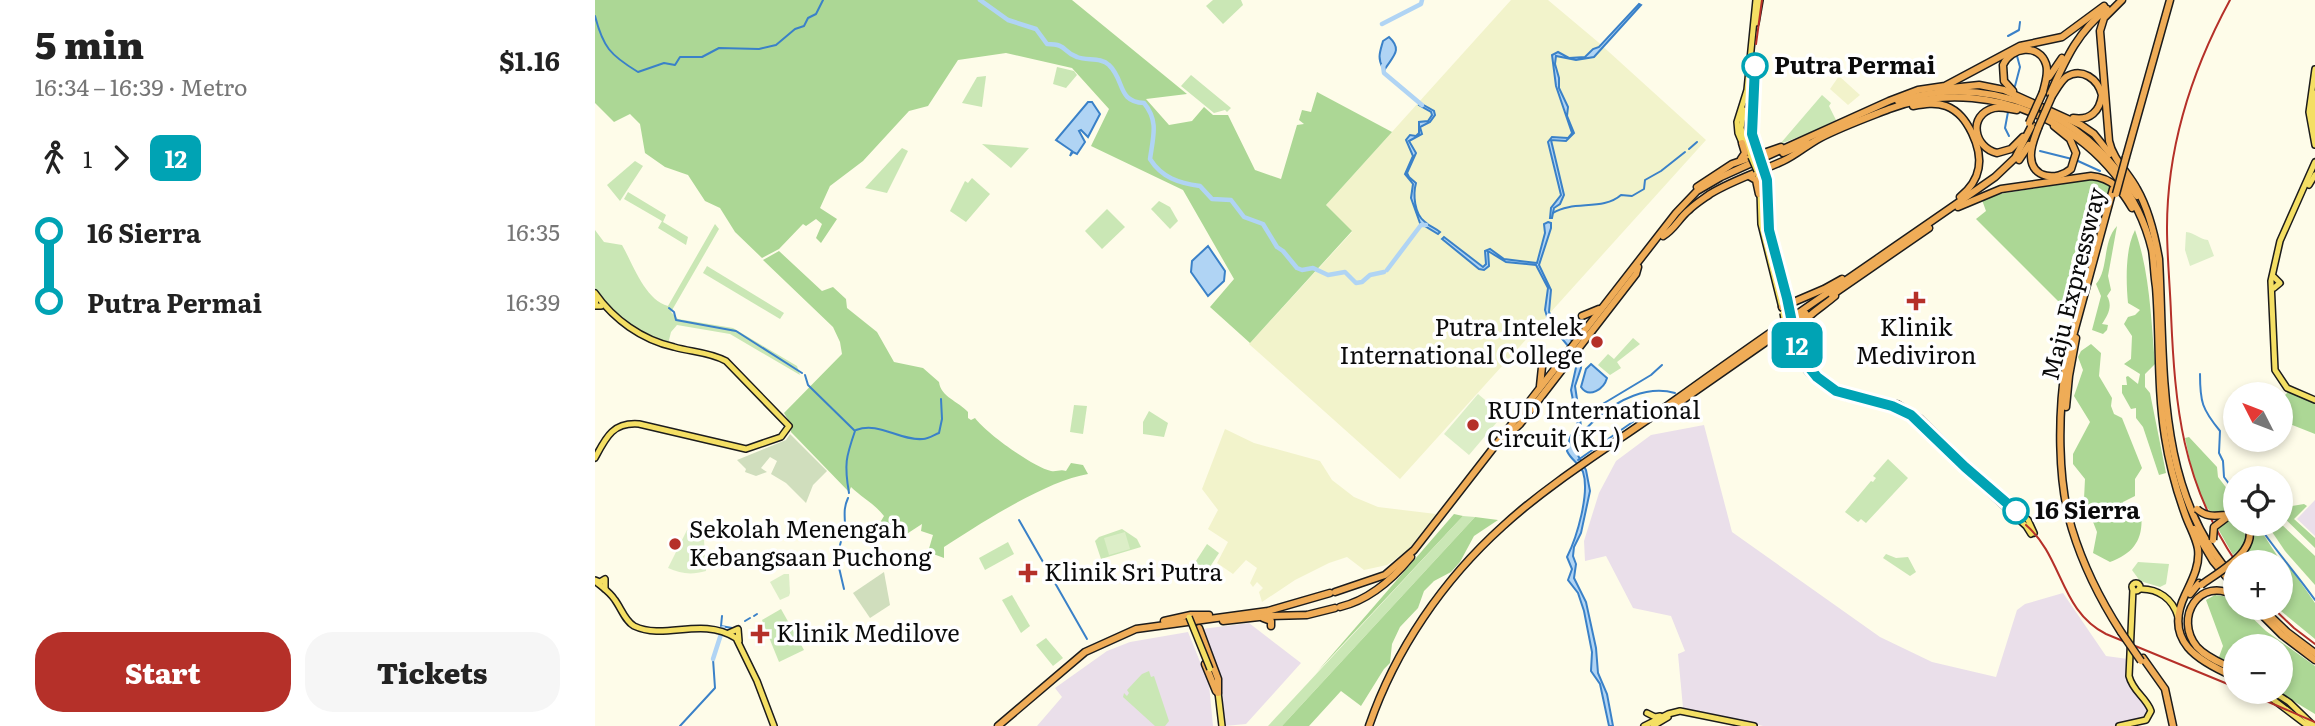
<!DOCTYPE html>
<html lang="en">
<head>
<meta charset="utf-8">
<style>
	body { margin:0; font-family:Literata,serif; background:#f6f6f6; color:#222; height:100vh; display:flex; flex-direction:column; font-size:26px; white-space:nowrap }
	* { box-sizing:border-box; margin:0 }
	p { font-size:23px; color:#767676 }
	.icon { flex:none; width:38px; height:38px; fill:none; stroke:currentColor; stroke-width:2; stroke-linecap:round; stroke-linejoin:round }
	.map { position:relative; flex:1; overflow:hidden }
	.side { display:flex; flex-direction:column; background:#fff; width:595px }
	.side>* { flex:none }
	.badge { padding:0 14px; border-radius:10px; font-size:24px; line-height:46px }
	.needle { width:46px; rotate:312deg }
	.fabs { position:absolute; left:1628px; top:382px; display:grid; gap:14px }
	.fabs a { display:grid; place-items:center; width:70px; height:70px; border-radius:50%; background:#fff; box-shadow:0 4px 10px #0003; font-size:35px }
	.map>.badge { position:absolute; translate:-50% -50%; box-shadow:0 0 0 4px #fff }
	.legs { display:flex; align-items:center; gap:10px; height:77px; padding:0 35px; font-size:23px }
	.legs p { margin-inline-start:auto }
	.head { display:flex; align-items:center; justify-content:space-between; height:119px; padding:0 35px }
	h1 { font-size:38px; font-weight:800; line-height:52px }
	.action { display:flex; gap:14px; margin-top:auto; padding:14px 35px }
	.action a { flex:1; height:80px; border-radius:28px; background:#b53029; color:#fff; font-size:28px; font-weight:800; line-height:80px; text-align:center }
	.action a+a { background:#f6f6f6; color:#222 }
	ul { padding:0 35px; list-style:none }
	li { display:flex; align-items:center; gap:24px; height:70px; font-size:26px }
	li i { display:grid; place-items:center; width:10px; height:100%; margin:0 9px; background:currentColor }
	li i::after { content:''; width:18px; height:18px; margin:-9px; border:5px solid; border-radius:50%; background:#fff }
	li p { margin-inline-start:auto }
	li:first-child i { background:linear-gradient(#0000 50%,currentColor 0) }
	li:last-child i { background:linear-gradient(currentColor 50%,#0000 0) }
	main { display:flex; flex:1; min-height:0 }
	.map>svg:first-child { display:block }
</style>
</head>
<body>
<main>
<section class="side">
<div class="head"><div><h1>5 min</h1><p>16:34 – 16:39 · Metro</p></div><b>$1.16</b></div>
<div class="legs"><svg class="icon" aria-label="walk" viewBox="0 0 24 24"><circle cx="13" cy="4" r="2"/><path d="M13 8l-2 6 4 7M11 14l-3 7M7 12l3-4h3l4 4"/></svg>1<svg class="icon" aria-label="forward" viewBox="0 0 24 24"><path d="M9 5l7 7-7 7"/></svg><b class="badge" style="background:#00a3b4;color:#fff">12</b></div>
<ul>
<li><i style="color:#00a3b4"></i><b>16 Sierra</b><p>16:35</p></li>
<li><i style="color:#00a3b4"></i><b>Putra Permai</b><p>16:39</p></li>
</ul>
<div class="action"><a>Start</a><a>Tickets</a></div>
</section>
<div class="map">
<svg width="1720" height="726" viewBox="0 0 1720 726">
	<rect width="100%" height="100%" fill="#fefce9"/>
	<!-- industrial -->
	<g fill="#eadfea">
		<polygon points="1109,425 1137,532 1285,637 1337,662 1401,677 1422,610 1430,604 1468,593 1511,656 1533,659 1534,686 1552,705 1554,711 1551,716 1520,726 1168,726 1088,708 1083,654 1090,651 1076,616 1038,608 1011,556 990,561 989,541 1004,493 1021,461 1056,435"/>
		<polygon points="1720,500 1720,536 1702,519"/>
		<polygon points="654,623 706,663 651,724 630,726 626,677 607,629"/>
		<polygon points="593,632 614,684 618,726 442,726 467,697 460,688 512,651 535,642"/>
	</g>
	<!-- farmland -->
	<g fill="#f2f3cb">
		<polygon points="916,0 953,0 1003,42 1111,140 805,479 654,344 757,232 731,205"/>
		<polygon points="1244,76 1265,95 1253,105 1235,89"/>
		<polygon points="630,429 659,443 725,461 737,480 759,497 783,507 841,514 813,550 792,565 769,570 752,557 734,563 700,580 667,602 664,592 668,588 662,582 658,587 655,583 662,568 651,560 638,574 622,563 633,542 613,529 623,510 607,489"/>
	</g>
	<!-- green -->
	<g fill="#cae7b5">
		<polygon points="618,0 646,0 648,5 628,24 611,6"/>
		<polygon points="462,67 479,71 482,75 471,88 458,84"/>
		<polygon points="596,75 636,108 632,112 630,110 619,113 586,86"/>
		<polygon points="391,76 387,107 367,103 382,77"/>
		<polygon points="1227,95 1236,103 1234,106 1241,120 1214,133 1185,144"/>
		<polygon points="387,144 434,148 416,168"/>
		<polygon points="307,148 313,151 292,193 270,188"/>
		<polygon points="40,161 48,166 25,201 12,185"/>
		<polygon points="377,178 395,194 371,222 355,211 370,181 373,183"/>
		<polygon points="33,192 71,215 68,222 93,237 91,245 63,228 67,221 29,199"/>
		<polygon points="564,201 575,207 583,221 575,229 556,209"/>
		<polygon points="512,209 530,227 507,249 490,231"/>
		<path d="M120 224 124 229 76 312 83 319 138 328 202 366 205 375 135 334 82 325 76 332 73 344C51 334 5 313 0 287 0 270 0 248 0 230L9 242 27 245C38 264 50 300 73 306Z"/>
		<polygon points="112,266 189,313 185,319 108,273"/>
		<polygon points="1038,338 1045,344 1022,362 1026,368 1015,375 1003,365 1013,354 1019,359"/>
		<polygon points="479,405 492,406 488,434 475,432"/>
		<polygon points="554,411 573,423 569,437 548,434 548,422"/>
		<polygon points="1293,459 1313,478 1271,523 1266,519 1263,522 1250,512 1276,481 1278,482 1281,478 1278,476"/>
		<polygon points="868,516 880,517 687,726 673,726"/>
		<polygon points="527,529 542,539 546,547 506,559 500,541 504,537"/>
		<polygon points="413,542 419,554 390,570 384,558"/>
		<polygon points="612,544 624,553 611,573 599,564"/>
		<polygon points="1291,554 1301,558 1313,557 1321,572 1315,576 1288,558"/>
		<polygon points="1543,562 1574,564 1571,584 1565,587 1545,581 1537,570"/>
		<polygon points="417,595 435,626 426,633 407,600"/>
		<polygon points="186,609 209,650 184,662 167,620"/>
		<polygon points="451,638 468,658 458,666 441,645"/>
		<polygon points="554,671 556,677 559,676 574,721 570,726 560,726 528,697 529,693 532,696 534,693 532,690 547,674"/>
	</g>
	<!-- forest -->
	<g fill="#acd795">
		<polygon points="0,0 477,0 592,94 551,99 574,125 597,121 609,107 618,115 633,115 660,170 686,179 702,125 709,124 704,120 707,110 716,112 722,92 797,132 731,205 757,231 655,343 615,307 639,279 588,190 496,146 514,109 477,68 411,53 363,60 333,106 314,111 268,161 235,186 225,208 242,219 226,243 221,238 227,224 221,219 211,226 208,224 184,249 167,258 140,232 125,208 110,201 93,175 70,167 50,153 45,124 35,114 19,122 0,103"/>
		<polygon points="1498,179 1504,179 1515,185 1513,194 1503,195 1501,210 1503,226 1478,255 1476,262 1486,284 1475,295 1475,313 1381,219 1391,211 1387,200 1398,195"/>
		<path d="M1522 226 1513 276 1516 290 1512 296C1518 306 1513 315 1507 324L1513 325 1512 330 1508 334 1497 330 1506 296 1501 284C1514 269 1507 242 1522 226Z"/>
		<path d="M1540 230C1555 273 1556 319 1560 364L1550 374V387L1555 393 1571 473 1564 475 1548 427 1541 418V408L1536 409 1527 393V385H1532L1531 377 1533 376 1543 384 1545 374 1529 364 1536 359 1537 336 1529 324 1533 317 1540 315 1545 310 1533 303C1531 282 1530 249 1540 230Z"/>
		<path d="M184 251 227 291 238 287 251 299 252 308 282 332 299 362 328 368 344 382C346 397 363 401 373 412V418L376 420 380 418C391 433 438 467 456 471 462 472 465 469 471 471L476 463 488 465 493 474C451 481 386 523 349 547V558L333 552 338 535 326 531 327 524 307 537H298L286 521 289 516C281 505 266 497 256 487L254 492 196 432 195 423 189 413 247 354 245 342 238 327 168 260Z"/>
		<path d="M1496 344 1506 353 1504 376 1517 398 1516 406 1519 414 1527 418 1547 468 1540 479V496L1528 502 1529 510 1546 512C1549 538 1540 553 1515 562L1498 553 1502 532 1489 499 1490 479 1478 464V454L1495 422 1479 396 1488 370 1483 357 1486 351Z"/>
		<polygon points="1693,392 1720,403 1720,434 1685,420 1685,400"/>
		<path d="M1594 437 1622 467 1623 477 1640 499V514L1619 516C1600 497 1596 463 1590 438Z"/>
		<polygon points="1685,498 1697,506 1709,504 1712,506 1699,519 1720,538 1720,548 1685,514"/>
		<polygon points="859,514 868,516 722,672"/>
		<polygon points="880,517 903,520 879,536 865,562 856,572 839,581 829,591 823,608 805,627 797,644 795,663 789,669 766,706 746,691 714,726 687,726"/>
		<path d="M1631 520C1643 521 1647 526 1651 537L1647 547 1638 555 1622 527Z"/>
		<path d="M1653 523H1661L1683 557 1697 570 1720 603V639L1681 607H1685V562H1642C1652 548 1662 540 1653 523Z"/>
		<polygon points="1671,523 1685,523 1720,556 1720,585 1690,551"/>
		<polygon points="1620,595 1628,596 1640,601 1640,607 1646,607 1671,631 1720,666 1720,714 1682,691 1685,691 1685,646 1640,646 1640,666 1624,657 1628,646 1611,600"/>
	</g>
	<!-- cemetery -->
	<g fill="#d0debd">
		<polygon points="195,434 232,471 218,485 211,503 191,483 176,474 182,461 175,457 166,468 172,472 161,476 150,472 151,469 142,460 191,440"/>
		<polygon points="289,572 295,605 275,618 258,593"/>
	</g>
	<!-- pitch -->
	<g fill="#dceec7">
		<path d="M1591 232C1600 233 1604 239 1613 240L1619 256 1595 266 1590 250Z"/>
		<polygon points="883,394 908,415 874,455 849,434"/>
		<path d="M92 530 109 540 111 571C97 575 86 574 73 568Z"/>
		<polygon points="530,532 535,549 514,555 509,538"/>
		<polygon points="189,574 194,574 195,593 194,596 185,600 175,582"/>
	</g>
	<!-- water -->
	<g fill="#b0d4f4" stroke="#3a81c8" stroke-width="2">
		<polygon points="1044,4 1046,5 999,57 981,60 961,56 960,64 964,78 964,88 973,107 972,116 979,133 971,141 956,140 969,195 965,204 959,208 957,218 955,218 956,208 966,195 953,142 957,137 973,138 977,133 961,86 957,55 963,52 974,58 990,57 998,49 1004,47"/>
		<path d="M794 37C808 50 798 56 790 69L788 68C782 58 785 52 788 41Z"/>
		<polygon points="493,102 497,102 505,114 493,137 486,130 484,131 490,142 482,154 478,152 475,156 477,151 461,140"/>
		<path d="M825 103 839 111 840 115 835 122 825 127 827 134 814 141 821 153 812 173 814 177 821 183C818 194 819 214 830 222 834 226 840 228 845 232L843 234 825 223 816 198 818 184 810 174 818 156 811 140 815 135 821 136 824 133V122L833 121 837 115 836 112 824 105Z"/>
		<path d="M953 222 956 223V228L944 265 956 290 954 312 959 322 987 351 986 368 980 386 986 426 980 441V450L991 470 995 491 986 533 979 547 978 556 981 564 979 578 991 602 1001 648 1003 673 1012 694 1018 726H1014L1005 684 996 671 997 652 989 611 983 593 973 580 977 569 972 557C982 537 995 493 988 472 984 463 976 460 972 451L975 437 983 426 976 390 984 354 973 346 954 323 950 310 953 288 941 265 911 262 893 251 894 266 889 270 884 269 847 239 849 237 888 267 891 264 890 251 895 249 909 259 942 263 950 233 949 224Z"/>
		<polygon points="613,246 630,271 629,281 613,296 596,272 597,261"/>
		<path d="M996 364 1012 378C1009 389 994 399 986 387L991 369Z"/>
	</g>
	<g fill="none" stroke-linecap="round" stroke-linejoin="round">
		<!-- stream -->
		<g stroke="#3a81c8" stroke-width="2">
			<path d="M0 16C8 47 15 55 43 72L69 63 80 65 85 57H107L124 48 164 49 181 45 200 29 209 26 213 18 221 14 228 0"/>
			<polyline points="1413,36 1424,30 1425,22"/>
			<polyline points="1420,86 1425,67 1422,56"/>
			<polyline points="1413,112 1410,128 1414,136"/>
			<polyline points="1094,149 1102,142"/>
			<polyline points="1445,151 1477,159"/>
			<polyline points="1483,161 1505,171"/>
			<path d="M958 213C978 200 1008 211 1026 195L1037 196 1049 189 1050 180 1066 171 1090 152"/>
			<polyline points="74,308 79,312 81,320 141,331 207,373"/>
			<path d="M1605 374C1605 402 1607 409 1625 431L1624 453 1628 461 1629 477 1640 492"/>
			<path d="M210 375 213 385 260 431C251 457 249 464 254 493"/>
			<polyline points="986,417 1056,375 1067,365"/>
			<path d="M261 430C284 421 304 441 328 439 333 439 339 435 344 433L347 419 346 399"/>
			<path d="M981 437C990 431 994 425 1002 418 1023 400 1052 385 1080 393"/>
			<polyline points="983,460 1062,405"/>
			<polyline points="424,520 492,639"/>
			<path d="M1662 523C1680 550 1701 573 1720 600"/>
			<path d="M244 555C243 544 249 537 250 527 250 515 248 509 253 498"/>
			<polyline points="242,559 249,589"/>
			<polyline points="127,616 126,626 137,628"/>
			<polyline points="159,616 162,614"/>
			<polyline points="150,621 155,618"/>
			<polyline points="85,726 120,688 118,659"/>
		</g>
		<!-- river -->
		<g stroke="#b0d4f4" stroke-width="4.5">
			<path d="M385 0 413 20 441 29 452 44C473 44 467 52 482 57 492 61 506 57 514 65 530 80 522 102 549 103 564 121 558 137 555 159 567 178 584 183 605 186L617 199 636 200 649 217 668 224 682 247 688 251 702 268 707 270 718 268 733 275 750 272 761 283 767 282 775 275 789 272"/>
			<polyline points="787,24 826,4 827,0"/>
			<polyline points="788,66 789,73 827,105"/>
			<polyline points="792,270 826,225 831,225"/>
			<polyline points="118,659 128,628"/>
		</g>
		<!-- major-tunnel -->
		<polyline stroke="#dad8c8" stroke-width="5" stroke-dasharray="5 2.5" stroke-linecap="butt" points="1156,79 1158,53"/>
		<defs>
			<g id="major">
				<polyline points="1161,23 1165,0"/>
				<polyline points="1720,69 1714,112 1720,145"/>
				<polyline points="1720,93 1718,114 1720,130"/>
				<polyline points="1152,101 1156,79"/>
				<polyline points="1149,110 1146,128 1156,157"/>
				<polyline points="1148,145 1143,133 1142,122 1152,90 1161,0"/>
				<polyline points="1720,162 1685,241 1676,281 1680,370 1692,388 1720,400"/>
				<polyline points="1162,171 1168,195"/>
				<polyline points="1714,185 1720,175"/>
				<polyline points="1165,191 1166,224 1187,308"/>
				<polyline points="1679,288 1685,283 1679,277"/>
				<path d="M0 293C18 319 47 340 79 347 96 352 115 352 131 361L194 426 186 437 151 449 44 424C18 422 11 437 0 458"/>
				<polyline points="1,299 0,306 6,306"/>
				<polyline points="1196,334 1199,343 1214,367 1235,386 1253,394 1303,404 1325,418 1377,470 1433,520 1439,533"/>
				<path d="M1192 335C1199 355 1210 373 1228 385"/>
				<polyline points="1240,392 1251,397 1297,408 1318,419 1374,474 1431,526 1436,534"/>
				<polyline points="0,580 5,582 10,579 10,589"/>
				<path d="M0 581C7 587 15 592 20 600 26 608 30 621 39 626 71 641 105 616 141 638L162 681 179 726"/>
				<circle cx="1541" cy="587" r="4"/>
				<path d="M1544 589C1563 588 1578 599 1583 617"/>
				<polyline points="134,633 143,629 144,641"/>
				<polyline points="1667,691 1713,726"/>
				<polyline points="1677,691 1694,702 1719,726"/>
				<polyline points="623,692 627,726"/>
				<polyline points="1052,713 1060,717 1065,716"/>
				<polyline points="1049,726 1073,714 1085,711 1159,726"/>
				<polyline points="1058,726 1073,717"/>
				<path d="M1524 726 1551 720 1556 711C1551 697 1538 692 1534 676L1538 589"/>
			</g>
			<g id="highway">
				<path d="M1527 0 1509 18 1505 31 1514 141C1518 160 1533 172 1542 189 1554 210 1560 236 1564 259 1570 368 1560 493 1640 579"/>
				<polyline points="1454,77 1467,58"/>
				<polyline points="1347,89 1384,85 1409,90 1486,125 1499,134 1515,154"/>
				<path d="M1418 91 1409 81 1408 65C1416 47 1444 43 1451 64 1454 73 1450 83 1448 92"/>
				<path d="M1455 94C1470 61 1482 32 1512 9"/>
				<path d="M1457 96C1461 90 1465 82 1471 77 1487 67 1503 79 1507 95 1505 111 1495 121 1478 118"/>
				<path d="M1303 101C1348 87 1395 89 1439 107"/>
				<path d="M1318 106C1329 104 1340 102 1351 106 1364 111 1371 121 1377 133 1389 158 1387 179 1365 197"/>
				<path d="M1422 110C1414 109 1406 106 1399 108 1372 115 1379 148 1402 153L1416 149 1428 137"/>
				<path d="M1455 115C1493 133 1518 163 1542 196"/>
				<path d="M1443 128C1440 137 1435 147 1436 157 1437 179 1462 181 1476 169L1481 153 1475 139 1459 126"/>
				<polyline points="1188,153 1213,143"/>
				<polyline points="1531,157 1575,0"/>
				<polyline points="1146,159 1150,153 1147,143"/>
				<polyline points="1424,160 1434,145"/>
				<polyline points="1154,176 1161,180 1164,194"/>
				<polyline points="1102,187 1137,164 1186,147"/>
				<path d="M1518 189 1471 362C1463 412 1462 481 1477 529 1488 565 1506 601 1526 632"/>
				<path d="M1363 207 1406 189 1496 176C1518 178 1527 191 1537 208"/>
				<path d="M1068 236C1079 230 1084 218 1094 210 1100 204 1108 199 1115 194 1138 180 1164 172 1188 161 1201 155 1212 145 1225 138 1246 127 1271 118 1294 109 1403 69 1530 136 1557 250 1559 262 1559 275 1561 287 1565 337 1562 388 1570 437 1574 463 1581 489 1590 514 1594 526 1601 537 1603 549 1605 566 1597 580 1590 595 1568 641 1603 661 1640 677"/>
				<polyline points="1237,295 1334,228"/>
				<polyline points="1187,307 1229,289 1247,279"/>
				<polyline points="987,316 1004,309"/>
				<path d="M1203 350C1193 324 1223 311 1240 296"/>
				<polyline points="945,386 947,367"/>
				<polyline points="1082,404 1211,314"/>
				<polyline points="1471,407 1474,376 1481,338"/>
				<polyline points="909,439 925,424 1041,274 1043,267"/>
				<polyline points="1599,529 1618,561 1640,587"/>
				<polyline points="740,592 790,575 819,550 1081,213 1102,191 1126,177 1294,101 1323,90 1350,86 1425,46 1467,37 1509,6"/>
				<polyline points="1595,594 1604,583"/>
				<path d="M1640 596C1605 575 1578 618 1602 647 1612 658 1627 663 1640 670"/>
				<path d="M745 607C774 600 797 580 816 557"/>
				<polyline points="1659,607 1687,635 1720,660"/>
				<polyline points="1666,607 1692,632 1720,653"/>
				<polyline points="668,618 676,621 676,626"/>
				<polyline points="569,621 596,615 614,615"/>
				<polyline points="628,621 673,616 712,615 740,608"/>
				<polyline points="604,628 623,679 623,693"/>
				<polyline points="1548,658 1570,689 1578,726"/>
				<polyline points="610,664 621,691"/>
				<polyline points="403,726 490,652 541,629 673,611 735,593"/>
				<path d="M774 726C800 650 848 580 908 526 958 480 1024 441 1079 401 1185 324 1293 252 1400 177L1420 158 1437 125"/>
			</g>
		</defs>
		<!-- major casing -->
		<use href="#major" stroke="#1c1c1c" stroke-width="8"/>
		<!-- highway casing -->
		<use href="#highway" stroke="#1c1c1c" stroke-width="9"/>
		<!-- major -->
		<use href="#major" stroke="#f4df64" stroke-width="5"/>
		<!-- highway -->
		<use href="#highway" stroke="#efac57" stroke-width="6"/>
		<!-- rail -->
		<g stroke="#b53029" stroke-width="2">
			<path d="M1635 0C1597 70 1572 148 1572 228 1572 257 1575 285 1576 314 1580 407 1587 482 1641 562"/>
			<polyline points="1161,44 1167,0"/>
			<polyline points="1155,78 1154,130 1170,179 1172,227 1198,335 1206,359 1218,374 1236,390 1249,395 1297,407 1319,418 1369,470 1408,503"/>
			<path d="M1431 525C1468 557 1465 611 1511 634L1640 687"/>
			<polyline points="1677,607 1699,628 1720,644"/>
			<polyline points="1648,691 1720,722"/>
		</g>
		<defs>
			<g id="major-bridge">
				<polyline points="1156,157 1162,171"/>
				<polyline points="1192,312 1196,334"/>
				<polyline points="1188,313 1192,335"/>
				<polyline points="594,617 615,669"/>
			</g>
			<g id="highway-bridge">
				<polyline points="1434,123 1448,92"/>
				<polyline points="1443,128 1457,96"/>
				<polyline points="1521,194 1531,157"/>
				<path d="M1602 509C1614 520 1625 514 1640 515"/>
				<polyline points="1618,540 1619,527 1631,518"/>
				<path d="M1606 585C1625 571 1666 550 1652 523"/>
				<polyline points="1526,632 1546,661"/>
			</g>
		</defs>
		<!-- major-bridge casing -->
		<use href="#major-bridge" stroke="#1c1c1c" stroke-width="8" stroke-linecap="butt"/>
		<!-- highway-bridge casing -->
		<use href="#highway-bridge" stroke="#1c1c1c" stroke-width="9" stroke-linecap="butt"/>
		<!-- major-bridge -->
		<use href="#major-bridge" stroke="#f4df64" stroke-width="5"/>
		<!-- highway-bridge -->
		<use href="#highway-bridge" stroke="#efac57" stroke-width="6"/>
	</g>
	<g fill="none" stroke-linecap="round" stroke-linejoin="round">
		<defs>
			<polyline id="line-1" points="1160,66 1157,134 1172,180 1174,230 1192,298 1201,342 1209,361 1222,377 1241,391 1297,406 1316,415 1370,467 1421,511"/>
		</defs>
		<!-- line-1 casing -->
		<use href="#line-1" stroke="#fff" stroke-width="16"/>
		<!-- line-1 -->
		<use href="#line-1" stroke="#00a3b4" stroke-width="10"/>
	</g>
	<!-- markers -->
	<g fill="#fff" stroke="#00a3b4" stroke-width="3.5">
		<circle cx="1160" cy="66" r="12"/>
		<circle cx="1421" cy="511" r="12"/>
	</g>
	<g fill="#b53029" stroke="#fff" stroke-width="2.5">
		<path d="M1317.5 290.5h7v7h7v7h-7v7h-7v-7h-7v-7h7z"/>
		<circle cx="1002" cy="342" r="7"/>
		<circle cx="878" cy="425" r="7"/>
		<circle cx="80" cy="544" r="7"/>
		<path d="M429.5 562.5h7v7h7v7h-7v7h-7v-7h-7v-7h7z"/>
		<path d="M161.5 623.5h7v7h7v7h-7v7h-7v-7h-7v-7h7z"/>
	</g>
	<g text-anchor="middle" stroke-width="7" stroke-linejoin="round" paint-order="stroke">
		<!-- stop labels -->
		<g font-size="24" font-weight="bold" fill="#0b0b0b" stroke="#fff" text-anchor="start">
			<text x="1179" y="74">Putra Permai</text>
			<text x="1440" y="519">16 Sierra</text>
		</g>
		<!-- street labels -->
		<g font-size="24" fill="#0b0b0b" stroke="#fff">
			<text transform="translate(1479 284) rotate(-76)" y="8">Maju Expressway</text>
		</g>
		<!-- poi labels -->
		<g font-size="24" fill="#0b0b0b" stroke="#fff" text-anchor="start">
			<text x="988" y="336" text-anchor="end">Putra Intelek<tspan x="988" dy="28">International College</tspan></text>
			<text x="1321" y="336" text-anchor="middle">Klinik<tspan x="1321" dy="28">Mediviron</tspan></text>
			<text x="892" y="419">RUD International<tspan x="892" dy="28">Circuit (KL)</tspan></text>
			<text x="94" y="538">Sekolah Menengah<tspan x="94" dy="28">Kebangsaan Puchong</tspan></text>
			<text x="449" y="581">Klinik Sri Putra</text>
			<text x="181" y="642">Klinik Medilove</text>
		</g>
	</g>
</svg>
<div class="fabs">
<a><svg class="needle" viewBox="-14 -14 28 28"><path d="M0-13l5 13h-10z" fill="#e53935"/><path d="M0 13l5-13h-10z" fill="#767676"/></svg></a>
<a><svg class="icon" aria-label="locate" viewBox="0 0 24 24"><circle cx="12" cy="12" r="6"/><path d="M12 2v4M12 18v4M2 12h4M18 12h4"/></svg></a>
<a>+</a>
<a>−</a>
</div>
<b class="badge" style="left:1202px;top:345px;background:#00a3b4;color:#fff">12</b>
</div>
</main>
</body>
</html>
